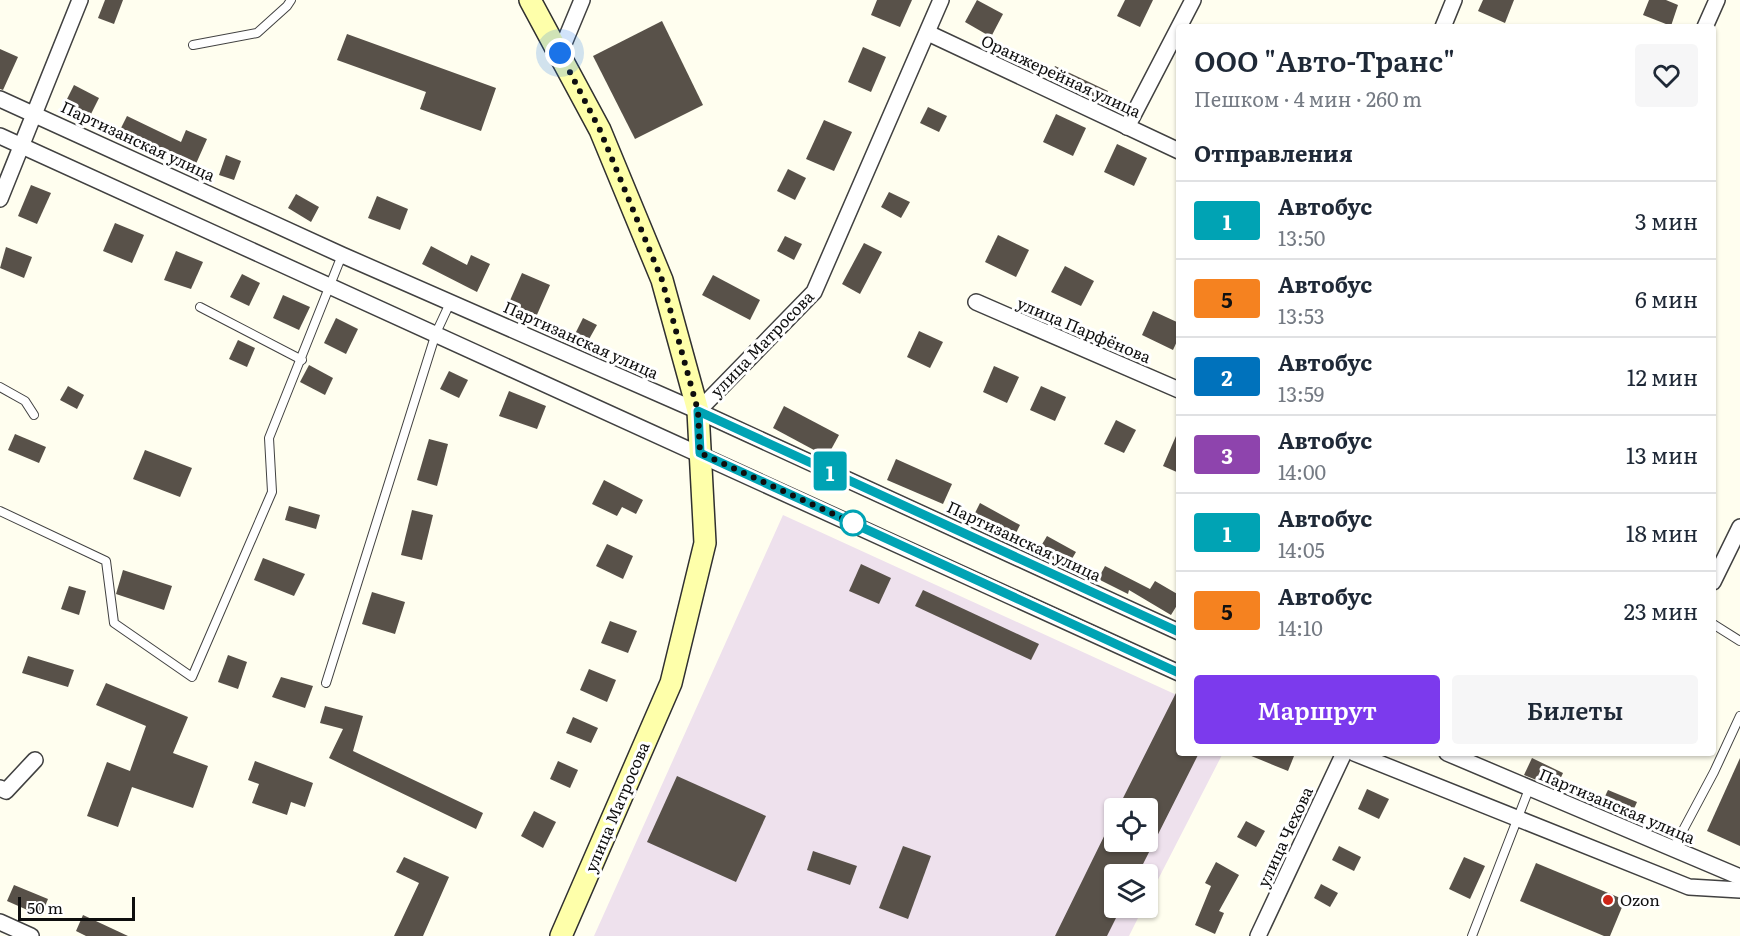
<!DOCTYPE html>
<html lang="ru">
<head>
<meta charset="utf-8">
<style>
	body { margin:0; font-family:Literata,serif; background:#f6f6f7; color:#1f2937; height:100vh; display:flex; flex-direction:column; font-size:22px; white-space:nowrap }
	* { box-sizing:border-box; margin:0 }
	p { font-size:20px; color:#747a83 }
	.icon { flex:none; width:33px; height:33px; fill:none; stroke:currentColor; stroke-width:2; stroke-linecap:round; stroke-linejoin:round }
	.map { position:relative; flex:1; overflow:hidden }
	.drawer { position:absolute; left:1176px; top:24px; width:540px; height:732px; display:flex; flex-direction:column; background:#fff; border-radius:6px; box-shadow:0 2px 4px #0004 }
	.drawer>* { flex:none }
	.badge { padding:0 12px; border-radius:4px; font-size:21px; line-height:39px }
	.buttons { position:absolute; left:1104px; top:798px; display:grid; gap:12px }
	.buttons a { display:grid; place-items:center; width:54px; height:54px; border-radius:6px; background:#fff; box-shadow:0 2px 4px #0004; font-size:30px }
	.scale { position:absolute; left:18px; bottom:15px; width:117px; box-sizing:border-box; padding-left:6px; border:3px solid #0e0e0e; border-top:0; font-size:16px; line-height:21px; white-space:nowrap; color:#0e0e0e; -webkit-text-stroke:4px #fff; paint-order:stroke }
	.you { position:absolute; width:30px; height:30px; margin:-15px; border:4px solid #fff; border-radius:50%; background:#1a73e8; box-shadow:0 0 0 9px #1a73e833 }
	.map>.badge { position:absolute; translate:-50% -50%; box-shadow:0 0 0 3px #fff }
	h2 { padding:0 18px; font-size:22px; line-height:54px }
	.round { display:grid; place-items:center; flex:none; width:63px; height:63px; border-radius:6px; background:#f6f6f7 }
	.overview { display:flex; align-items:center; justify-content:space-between; height:102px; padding:0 18px }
	h1 { font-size:28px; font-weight:600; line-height:45px }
	.button { display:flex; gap:12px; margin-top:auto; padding:12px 18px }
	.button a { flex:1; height:69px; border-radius:6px; background:#7c3aed; color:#fff; font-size:24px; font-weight:600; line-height:69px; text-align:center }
	.button a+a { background:#f6f6f7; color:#1f2937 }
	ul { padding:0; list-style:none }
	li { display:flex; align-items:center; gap:18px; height:78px; padding:0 18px; border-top:2px solid #e0e1e3 }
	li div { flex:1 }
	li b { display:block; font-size:22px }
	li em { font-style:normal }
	li .badge { min-width:66px; font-weight:700; text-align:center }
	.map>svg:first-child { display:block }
</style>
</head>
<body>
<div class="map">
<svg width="1740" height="936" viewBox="0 0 1740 936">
	<rect width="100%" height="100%" fill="#fffeef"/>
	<!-- industrial -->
	<path fill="#eee1ed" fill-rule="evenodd" d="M783 515 1179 696V753H1223L1148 899V874H1114V908H1143L1129 936H594ZM1114 808H1148V842H1114Z"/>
	<!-- building -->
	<g fill="#585149">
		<polygon points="105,0 123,0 114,24 98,18"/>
		<polygon points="877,0 912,0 900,27 871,15"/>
		<polygon points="977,0 1003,14 991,37 965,22"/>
		<polygon points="1125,0 1153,0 1140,27 1117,16"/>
		<polygon points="1483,0 1514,0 1505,23 1478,11"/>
		<polygon points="1649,0 1666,0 1678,5 1671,26 1643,15"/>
		<polygon points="662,21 703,105 635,139 593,56"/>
		<polygon points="347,34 496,88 481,131 420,109 426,92 337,60"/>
		<polygon points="863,47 886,57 871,92 848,82"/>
		<polygon points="0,49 18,57 3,90 0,89"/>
		<polygon points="1055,66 1108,91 1101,104 1049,79"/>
		<polygon points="74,85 99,98 89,118 64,105"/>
		<polygon points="928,107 947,116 939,132 920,123"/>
		<polygon points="1056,114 1086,128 1073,156 1043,142"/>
		<polygon points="127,116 181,142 186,130 207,139 195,166 156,148 154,151 118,134"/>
		<polygon points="824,120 852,132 834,171 806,159"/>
		<polygon points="1117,144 1147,158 1134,186 1104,172"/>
		<polygon points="226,155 241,161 234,180 219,175"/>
		<polygon points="788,169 806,178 795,200 777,191"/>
		<polygon points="31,185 51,193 37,224 18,216"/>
		<polygon points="889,192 910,202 901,218 881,207"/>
		<polygon points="296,194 319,207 311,222 288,208"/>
		<polygon points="377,196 408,209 400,230 368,218"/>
		<polygon points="115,223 144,235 132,263 103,251"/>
		<polygon points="998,235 1029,250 1016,277 985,262"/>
		<polygon points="785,236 802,244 794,260 777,251"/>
		<polygon points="864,243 882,252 860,294 842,284"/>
		<polygon points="431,246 467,265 471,255 490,264 477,292 422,264"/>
		<polygon points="6,247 32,257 24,278 0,268"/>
		<polygon points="176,251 203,262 191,289 164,280"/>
		<polygon points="1065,266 1094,281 1081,306 1051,292"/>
		<polygon points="522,273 550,285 536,317 508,305"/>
		<polygon points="242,274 260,283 249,306 230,297"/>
		<polygon points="713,275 760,300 750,320 702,295"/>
		<polygon points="283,295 310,307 299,330 273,318"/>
		<polygon points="1153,311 1179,323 1179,337 1173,350 1142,335"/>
		<polygon points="336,318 358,329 346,354 324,343"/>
		<polygon points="583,318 597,325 588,341 575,334"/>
		<polygon points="919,331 943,342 930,368 907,357"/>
		<polygon points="238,340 255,348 247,367 229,359"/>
		<polygon points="309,365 333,378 325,395 300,382"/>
		<polygon points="994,366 1019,377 1007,403 983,392"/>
		<polygon points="449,371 468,380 459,398 440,389"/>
		<polygon points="68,386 84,395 77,409 60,400"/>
		<polygon points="1041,386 1066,397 1055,421 1030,410"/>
		<polygon points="509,391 546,406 537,429 499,416"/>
		<polygon points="784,406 839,435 827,457 773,428"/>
		<polygon points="1116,420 1136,430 1124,453 1104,444"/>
		<polygon points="1179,429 1179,473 1163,466"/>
		<polygon points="15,434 46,447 39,463 8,450"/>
		<polygon points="429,439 448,444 437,486 417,480"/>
		<polygon points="145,450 192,468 180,497 133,479"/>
		<polygon points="896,459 952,484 943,504 887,480"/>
		<polygon points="604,480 643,500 636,514 622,507 617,516 592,504"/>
		<polygon points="980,503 1020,525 1012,541 972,519"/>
		<polygon points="289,506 320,515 316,529 285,520"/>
		<polygon points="412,510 433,515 422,560 401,555"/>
		<polygon points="1047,536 1076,552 1067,567 1038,551"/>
		<polygon points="607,544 633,556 623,579 596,566"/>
		<polygon points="263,558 305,574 294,596 254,580"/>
		<polygon points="861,564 891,578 879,604 849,591"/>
		<polygon points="1105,566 1150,589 1155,581 1179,595 1179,602 1171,615 1129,590 1128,594 1098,579"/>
		<polygon points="123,570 172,586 164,610 116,594"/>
		<polygon points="69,586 86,591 79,615 61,609"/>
		<polygon points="923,590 1039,644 1031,660 915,606"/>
		<polygon points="372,592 405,602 395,634 362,624"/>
		<polygon points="610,621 637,631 628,653 601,643"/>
		<polygon points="228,655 247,662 238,689 218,682"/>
		<polygon points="28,656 74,670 68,687 22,673"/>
		<polygon points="589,669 616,680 607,702 580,690"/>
		<polygon points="281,677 313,686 305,708 272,697"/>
		<polygon points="106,683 188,717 173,753 208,766 193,808 132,787 118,827 87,816 107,762 130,771 146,726 96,705"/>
		<polygon points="1179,687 1179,753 1199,753 1138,874 1114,874 1114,908 1121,908 1107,936 1055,936 1114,816 1114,842 1148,842 1148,808 1118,808"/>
		<polygon points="325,706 363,716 353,751 483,813 476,829 329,758 343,729 320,723"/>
		<polygon points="573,717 598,728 591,743 566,733"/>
		<polygon points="1244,753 1285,753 1294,756 1288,771"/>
		<polygon points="1532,758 1563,773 1556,788 1524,775"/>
		<polygon points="1740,758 1740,846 1707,831"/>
		<polygon points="255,761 313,783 305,807 291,802 287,815 252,803 259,784 248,780"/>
		<polygon points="558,761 578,770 570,788 550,779"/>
		<polygon points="677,776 766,816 736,882 647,842"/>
		<polygon points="1367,789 1389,799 1379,819 1358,809"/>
		<polygon points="1608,790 1637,802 1629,820 1600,807"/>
		<polygon points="534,811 556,822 543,848 521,836"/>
		<polygon points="1246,821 1265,831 1256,847 1237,837"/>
		<polygon points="903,846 931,856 908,919 879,908"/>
		<polygon points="1339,846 1361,857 1354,871 1332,860"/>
		<polygon points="813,851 857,866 850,885 807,870"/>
		<polygon points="404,857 449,877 423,936 394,936 419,883 396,872"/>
		<polygon points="1464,857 1485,866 1470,899 1449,889"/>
		<polygon points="1216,862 1239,875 1219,911 1224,913 1215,934 1195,925 1211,886 1205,883"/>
		<polygon points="1536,863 1625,900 1610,936 1604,936 1520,901"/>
		<polygon points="1321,884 1338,893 1330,907 1314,898"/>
		<polygon points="14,885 48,899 41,916 7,901"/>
		<polygon points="83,915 128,936 86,936 76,931"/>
	</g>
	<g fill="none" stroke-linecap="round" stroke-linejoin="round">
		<defs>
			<g id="lane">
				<polyline points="193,45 257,33 287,6 291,0"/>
				<polyline points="200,307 302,360"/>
				<polyline points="0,387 25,401 34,415"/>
				<polyline points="0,511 106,561 114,623 192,677 272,492 269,438 342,255"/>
				<polyline points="1713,624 1740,641"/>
				<polyline points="326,683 436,333 450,303"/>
				<polyline points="1673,849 1714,772 1740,716"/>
				<polyline points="1472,936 1529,789"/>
			</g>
			<g id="street">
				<polyline points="1443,27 1454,0"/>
				<polyline points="1705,27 1717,0"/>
				<polyline points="928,33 1179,151"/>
				<polyline points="560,53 582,0"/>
				<polyline points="0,99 342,255 698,411 1179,632"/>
				<polyline points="1127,127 1193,0"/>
				<polyline points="0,136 1179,673"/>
				<polyline points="0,199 80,0"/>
				<polyline points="976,302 1179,390"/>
				<polyline points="698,411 814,292 941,0"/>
				<polyline points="1713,582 1740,527"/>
				<polyline points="1354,753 1689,887 1740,890"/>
				<polyline points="1447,753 1740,877"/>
				<polyline points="0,788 6,791 35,760"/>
				<polyline points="0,922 31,936"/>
				<polyline points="1258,936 1344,753"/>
			</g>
			<polyline id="secondary" points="530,0 600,130 662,280 698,411 705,543 671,683 561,936"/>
		</defs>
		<!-- lane casing -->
		<use href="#lane" stroke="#414141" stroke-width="10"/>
		<!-- street casing -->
		<use href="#street" stroke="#414141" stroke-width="18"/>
		<!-- secondary casing -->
		<use href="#secondary" stroke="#303030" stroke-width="24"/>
		<!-- lane -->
		<use href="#lane" stroke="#fff" stroke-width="8"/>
		<!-- street -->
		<use href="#street" stroke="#fff" stroke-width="15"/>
		<!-- secondary -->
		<use href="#secondary" stroke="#feffaa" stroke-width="21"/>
	</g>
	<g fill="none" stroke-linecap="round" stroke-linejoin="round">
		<defs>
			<polyline id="line" points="1179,632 698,411 700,453 1179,673"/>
		</defs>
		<!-- line casing -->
		<use href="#line" stroke="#fff" stroke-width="14"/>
		<!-- line -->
		<use href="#line" stroke="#00a3b4" stroke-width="9"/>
		<!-- walk -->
		<polyline stroke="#0e0e0e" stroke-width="6" stroke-dasharray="0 10.8" points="560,53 600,130 662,280 698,411 700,453 853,523"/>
	</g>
	<!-- markers -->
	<circle fill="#fff" stroke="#00a3b4" stroke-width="3" cx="853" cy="523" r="12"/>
	<circle fill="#cd2517" stroke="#fff" stroke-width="2" cx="1608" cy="900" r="6"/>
	<g text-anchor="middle" stroke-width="6" stroke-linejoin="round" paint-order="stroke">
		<!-- street labels -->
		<g font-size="16" fill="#0e0e0e" stroke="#fff">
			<text transform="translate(1061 76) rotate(25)" y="6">Оранжерейная улица</text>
			<text transform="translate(138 141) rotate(25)" y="6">Партизанская улица</text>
			<text transform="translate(1084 330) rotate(23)" y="6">улица Парфёнова</text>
			<text transform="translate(581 340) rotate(24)" y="6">Партизанская улица</text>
			<text transform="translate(762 344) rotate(-46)" y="6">улица Матросова</text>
			<text transform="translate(1024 541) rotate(25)" y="6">Партизанская улица</text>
			<text transform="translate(1617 806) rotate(23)" y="6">Партизанская улица</text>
			<text transform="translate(617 807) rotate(-67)" y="6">улица Матросова</text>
			<text transform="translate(1285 837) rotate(-65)" y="6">улица Чехова</text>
		</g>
		<!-- poi labels -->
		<g font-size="16" fill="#0e0e0e" stroke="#fff" text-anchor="start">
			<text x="1620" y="906">Ozon</text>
		</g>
	</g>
</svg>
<div class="buttons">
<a><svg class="icon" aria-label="locate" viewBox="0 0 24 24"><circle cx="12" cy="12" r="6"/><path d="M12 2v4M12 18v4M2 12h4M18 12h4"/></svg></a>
<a><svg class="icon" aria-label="layers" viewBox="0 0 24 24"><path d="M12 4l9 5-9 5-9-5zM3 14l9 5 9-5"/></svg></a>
</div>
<div class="scale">50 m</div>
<div class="you" style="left:560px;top:53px"></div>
<b class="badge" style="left:830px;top:471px;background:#00a3b4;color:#fff">1</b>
<section class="drawer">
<div class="overview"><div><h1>ООО &quot;Авто-Транс&quot;</h1><p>Пешком · 4 мин · 260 m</p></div><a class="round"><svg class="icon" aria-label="heart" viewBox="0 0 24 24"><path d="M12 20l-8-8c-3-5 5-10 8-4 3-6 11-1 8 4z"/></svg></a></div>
<h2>Отправления</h2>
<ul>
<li><span class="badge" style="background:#00a3b4;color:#fff">1</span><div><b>Автобус</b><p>13:50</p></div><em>3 мин</em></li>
<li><span class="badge" style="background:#f58220;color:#111">5</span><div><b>Автобус</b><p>13:53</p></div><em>6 мин</em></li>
<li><span class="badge" style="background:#0072bc;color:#fff">2</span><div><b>Автобус</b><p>13:59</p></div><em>12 мин</em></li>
<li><span class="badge" style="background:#8e44ad;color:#fff">3</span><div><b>Автобус</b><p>14:00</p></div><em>13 мин</em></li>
<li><span class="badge" style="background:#00a3b4;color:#fff">1</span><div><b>Автобус</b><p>14:05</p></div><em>18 мин</em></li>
<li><span class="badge" style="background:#f58220;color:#111">5</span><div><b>Автобус</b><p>14:10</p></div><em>23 мин</em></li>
</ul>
<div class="button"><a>Маршрут</a><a>Билеты</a></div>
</section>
</div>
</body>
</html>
